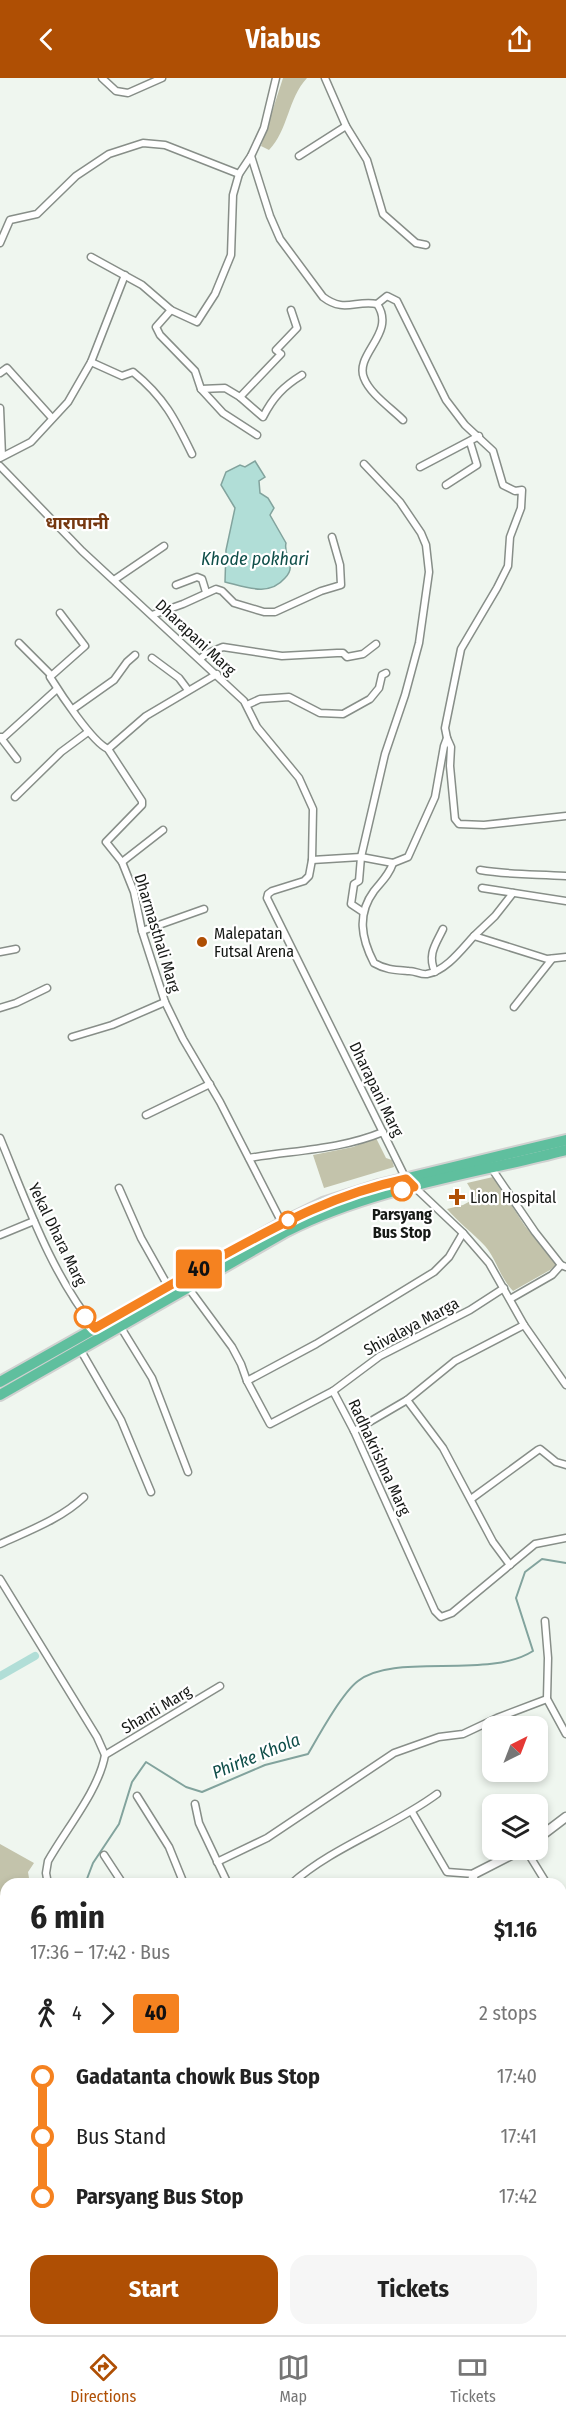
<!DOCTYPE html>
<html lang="en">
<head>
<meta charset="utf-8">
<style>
	body { margin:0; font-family:"Fira Sans Condensed","Noto Sans Devanagari",sans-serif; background:#f6f6f6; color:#222; height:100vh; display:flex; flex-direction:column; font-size:22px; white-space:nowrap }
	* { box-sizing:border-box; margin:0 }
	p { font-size:20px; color:#767676 }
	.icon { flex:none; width:33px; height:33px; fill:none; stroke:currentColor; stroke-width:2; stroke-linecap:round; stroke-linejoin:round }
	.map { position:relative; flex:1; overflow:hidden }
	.side { position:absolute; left:0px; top:1800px; width:567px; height:458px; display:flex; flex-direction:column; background:#fff; border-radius:18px 18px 0 0; box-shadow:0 3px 9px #0003 }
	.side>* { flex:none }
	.badge { padding:0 12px; border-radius:4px; font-size:21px; line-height:39px }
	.needle { width:39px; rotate:42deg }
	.controls { position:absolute; left:482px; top:1638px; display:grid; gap:12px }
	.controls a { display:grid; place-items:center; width:66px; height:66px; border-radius:12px; background:#fff; box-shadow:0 3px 9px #0003; font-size:30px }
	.map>.badge { position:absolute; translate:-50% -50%; box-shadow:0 0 0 3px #fff }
	.legs { display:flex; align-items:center; gap:9px; height:66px; padding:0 30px; font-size:20px }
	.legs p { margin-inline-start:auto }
	.headline { display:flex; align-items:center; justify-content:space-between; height:102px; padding:0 30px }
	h1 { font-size:33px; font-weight:700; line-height:45px }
	.action { display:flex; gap:12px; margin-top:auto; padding:12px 30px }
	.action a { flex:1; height:69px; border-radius:18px; background:#af4f04; color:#fff; font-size:24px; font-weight:700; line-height:69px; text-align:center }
	.action a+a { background:#f6f6f6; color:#222 }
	ul { padding:0 30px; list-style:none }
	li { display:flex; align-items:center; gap:21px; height:60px; font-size:22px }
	li i { display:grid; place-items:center; width:9px; height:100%; margin:0 8px; background:currentColor }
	li i::after { content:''; width:15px; height:15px; margin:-8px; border:4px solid; border-radius:50%; background:#fff }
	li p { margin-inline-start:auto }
	li:first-child i { background:linear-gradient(#0000 50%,currentColor 0) }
	li:last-child i { background:linear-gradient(currentColor 50%,#0000 0) }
	header { display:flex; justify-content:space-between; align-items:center; height:78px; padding:0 30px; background:#af4f04; color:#fff; font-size:27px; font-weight:700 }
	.menu { display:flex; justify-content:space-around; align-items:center; height:84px; border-top:2px solid #e0e0e0; background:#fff; font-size:16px; color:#767676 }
	.menu a { display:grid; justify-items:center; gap:3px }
	.menu .active { color:#af4f04 }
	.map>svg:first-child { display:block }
</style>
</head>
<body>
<header><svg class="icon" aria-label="back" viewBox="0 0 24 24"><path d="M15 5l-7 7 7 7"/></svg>Viabus<svg class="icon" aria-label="share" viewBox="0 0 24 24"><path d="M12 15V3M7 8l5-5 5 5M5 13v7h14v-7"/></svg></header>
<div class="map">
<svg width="566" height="2257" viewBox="0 0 566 2257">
	<rect width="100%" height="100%" fill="#eff6ef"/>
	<!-- green -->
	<g fill="#c3c3ab">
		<path d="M283 0H307C288 20 288 53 269 72L261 68Z"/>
		<polygon points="376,1060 386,1080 392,1082 394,1089 324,1110 313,1077 353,1069"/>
		<path d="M493 1099 525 1148 557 1186 550 1192 513 1213C499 1198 497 1182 485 1168 473 1155 459 1145 447 1131L463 1127 476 1120 467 1105Z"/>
		<polygon points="0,1766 34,1785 28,1794 30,1806 6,1806 6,1834 0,1832"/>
	</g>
	<!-- water -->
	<path fill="#b1ded7" stroke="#82a39d" stroke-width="1.5" d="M255 383 265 399 259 403 260 415 268 420 274 430 270 437 286 465C284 474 289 478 290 487 291 492 288 497 285 500 269 519 246 509 225 504L226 472 235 430 221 407 226 394 240 387 245 389Z"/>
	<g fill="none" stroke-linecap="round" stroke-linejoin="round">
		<!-- stream -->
		<g stroke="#82a39d" stroke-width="2">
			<path d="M85 1806 93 1785 119 1746 132 1704 146 1684 186 1709 202 1714 265 1687 308 1676C319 1657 342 1615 358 1603 394 1574 488 1602 533 1573L516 1520 525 1494 542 1481 566 1485"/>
			<polyline points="0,1819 6,1827"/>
		</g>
		<!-- canal -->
		<polyline stroke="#b1ded7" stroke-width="8" points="0,1598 35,1578"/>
		<defs>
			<g id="minor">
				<polyline points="102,0 116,13 128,15 162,0"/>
				<polyline points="325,0 346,48 367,82 383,136 416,165 426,167"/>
				<path d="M251 78 270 138 280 161 323 219C344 235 355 222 377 226 397 255 354 276 364 300 370 316 391 330 403 342"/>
				<polyline points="299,78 346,48"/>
				<polyline points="0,165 10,142 37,136 76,98 109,76 143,65 165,67 239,96"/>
				<polyline points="91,179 142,207 171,232 197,244 215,216 231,177 233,117 239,96 251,78 264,50 276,0"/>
				<polyline points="171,232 156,249 160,257 195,293 201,311 223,335 257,357"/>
				<path d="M91 284 122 298 133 294C164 319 175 341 192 376"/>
				<polyline points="0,295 7,290 52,340"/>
				<path d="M201 311 225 310 240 319 263 339C273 319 284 308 302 297"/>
				<polyline points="240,319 281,276 276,272 297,250 291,232"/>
				<polyline points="0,330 2,378"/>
				<polyline points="0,380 31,364 68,324 91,284 125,197"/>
				<polyline points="0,388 82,473 244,623 257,649 299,700 313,731 312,782 309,798 304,803 272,813 268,816 267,820 406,1101 463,1155 489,1185 524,1247 566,1307"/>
				<polyline points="420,389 479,358"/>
				<polyline points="446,407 477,387 470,364"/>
				<polyline points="114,502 164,468"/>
				<polyline points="176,507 197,499 202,501 206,514"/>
				<path d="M60 535 85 568 50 599C60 615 92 664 108 671L142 723V727L106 764 122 784 134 814 142 853 165 924 183 961 220 1024 283 1147"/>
				<polyline points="152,537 183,526 216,511 222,513 234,525 264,534 275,534 321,513 341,507 340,487 332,459"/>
				<polyline points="19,565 50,596"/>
				<polyline points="152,580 179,600 188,612"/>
				<polyline points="200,581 206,576 223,569 282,578 337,575 343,575 347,579 363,576 376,566"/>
				<polyline points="247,627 260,621 289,619 320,635 343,636 370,621 379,610 382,597 386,595"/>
				<polyline points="73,631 114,602 127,584 135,577"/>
				<polyline points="0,659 4,659 57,611"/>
				<polyline points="1,660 17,681"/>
				<polyline points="447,660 451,669 450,688 455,741 459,746 484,747 566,738"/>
				<polyline points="108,671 146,638 217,596"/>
				<polyline points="15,719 61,674 88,654"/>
				<polyline points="312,782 361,779 393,785 408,779 435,719 444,668 447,660 445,650 461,571 497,510 508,488 510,459 521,430 522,412 515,413 503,407 493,373 465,347 446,322 397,223 387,218 377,226"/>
				<polyline points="122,784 163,752"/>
				<path d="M393 785C389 797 382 803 374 813 357 836 361 860 374 885 386 892 395 892 409 893 416 893 421 897 427 896 446 893 462 871 474 858L547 881 566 879"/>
				<path d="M480 792C509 797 537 796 566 798"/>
				<polyline points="482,810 566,823"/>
				<polyline points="363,834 351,826 354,806 359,803 361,779 385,676 405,617 419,565 429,494 426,467 421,455 400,424 364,386"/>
				<polyline points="142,853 204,831"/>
				<polyline points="474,858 495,838 513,815"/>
				<polyline points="0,874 16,871"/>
				<path d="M435 894C427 876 436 866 443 851"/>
				<polyline points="514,929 552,881"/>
				<polyline points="0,930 16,925 47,910"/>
				<polyline points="72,959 112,947 165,924"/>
				<polyline points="146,1037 210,1006"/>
				<path d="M0 1060C27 1125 51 1196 96 1251"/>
				<path d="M249 1080C296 1072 339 1072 383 1054"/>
				<polyline points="492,1091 535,1154 561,1187 566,1189"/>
				<polyline points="119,1110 141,1160 168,1208"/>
				<polyline points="0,1157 34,1143"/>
				<polyline points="187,1208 232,1269 241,1286 247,1303 270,1346 333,1313 354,1353 435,1533 441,1539 452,1535 535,1466 566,1460"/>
				<polyline points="510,1221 552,1197 561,1187"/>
				<polyline points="120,1248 152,1300 188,1394"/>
				<polyline points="80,1271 121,1342 151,1414"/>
				<polyline points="247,1303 316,1266 434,1194 449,1179 463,1155"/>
				<polyline points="333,1313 380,1278 470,1232 504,1210"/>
				<polyline points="407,1322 443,1370 493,1464 510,1487"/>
				<polyline points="354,1353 407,1322 455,1283 524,1247"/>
				<polyline points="471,1421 538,1372 540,1371 556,1384 566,1387"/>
				<path d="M0 1466C28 1453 61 1441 84 1419"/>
				<path d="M0 1501 97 1659 105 1677C99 1712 66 1751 48 1783L46 1795 48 1806"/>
				<polyline points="545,1543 548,1580 547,1621 566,1656"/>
				<polyline points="105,1677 220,1608"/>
				<polyline points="137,1718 169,1769 184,1806"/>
				<polyline points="195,1726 199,1745 228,1806"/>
				<polyline points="412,1734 447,1794 474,1796"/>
				<polyline points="526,1772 547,1806"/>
				<polyline points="104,1777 123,1806"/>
				<polyline points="217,1784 267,1760 394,1675 439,1659 463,1656 497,1640 547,1621"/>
				<path d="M291 1806C334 1768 391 1750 437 1716"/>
				<polyline points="561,1832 566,1842"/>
				<polyline points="0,1912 6,1908"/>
				<polyline points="0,1916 6,1929"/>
				<polyline points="561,1993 566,1990"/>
				<polyline points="0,2007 6,2019"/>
				<polyline points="110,2252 114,2257"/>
				<polyline points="280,2252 283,2257"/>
				<polyline points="520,2252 524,2257"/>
				<polyline points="346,2257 358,2252"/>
			</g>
			<polyline id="tertiary" points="214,2257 222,2252"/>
			<g id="secondary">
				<polyline points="537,1761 566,1739"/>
				<polyline points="471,1806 474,1796 521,1772"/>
				<polyline points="0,2128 6,2125"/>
			</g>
			<g id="primary">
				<polyline points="561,2170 566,2166"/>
				<polyline points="561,2184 566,2181"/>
				<polyline points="445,2257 453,2252"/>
				<polyline points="464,2257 471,2252"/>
			</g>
			<g id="trunk">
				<polyline points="0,1304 282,1145 323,1125 379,1107 566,1062"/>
				<path d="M0 1317 287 1153C374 1109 473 1096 566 1072"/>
			</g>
		</defs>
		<!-- minor casing -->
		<use href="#minor" stroke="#878e88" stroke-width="9"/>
		<!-- tertiary casing -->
		<use href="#tertiary" stroke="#878e88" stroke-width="10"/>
		<!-- secondary casing -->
		<use href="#secondary" stroke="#878e88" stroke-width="11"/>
		<!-- primary casing -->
		<use href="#primary" stroke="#d0d1d0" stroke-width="12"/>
		<!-- trunk casing -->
		<use href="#trunk" stroke="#d0d1d0" stroke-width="14"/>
		<!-- minor -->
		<use href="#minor" stroke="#fff" stroke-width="6"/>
		<!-- tertiary -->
		<use href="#tertiary" stroke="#fff" stroke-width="8"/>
		<!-- secondary -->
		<use href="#secondary" stroke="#fff" stroke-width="8"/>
		<!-- primary -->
		<use href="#primary" stroke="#87cfb6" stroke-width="9"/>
		<!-- trunk -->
		<use href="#trunk" stroke="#5fbf9e" stroke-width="10"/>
	</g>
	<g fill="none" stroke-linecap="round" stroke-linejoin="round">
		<defs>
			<path id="line-1" d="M85 1239 95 1250C136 1227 177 1203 218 1180 282 1145 334 1116 406 1101L414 1109 402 1112"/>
		</defs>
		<!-- line-1 casing -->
		<use href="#line-1" stroke="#fff" stroke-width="14"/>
		<!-- line-1 -->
		<use href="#line-1" stroke="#f58220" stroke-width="9"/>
	</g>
	<!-- markers -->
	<g fill="#af4f04" stroke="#fff" stroke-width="2">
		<circle cx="202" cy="864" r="6"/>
		<path d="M454 1110h6v6h6v6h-6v6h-6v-6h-6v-6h6z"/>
	</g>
	<g fill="#fff" stroke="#f58220" stroke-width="3">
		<circle cx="402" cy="1112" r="10"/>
		<circle cx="288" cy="1142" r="8"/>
		<circle cx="85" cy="1239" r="10"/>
	</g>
	<g text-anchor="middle" stroke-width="4.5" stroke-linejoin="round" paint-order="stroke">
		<!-- street labels -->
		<g font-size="16" fill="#161916" stroke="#fff">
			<text transform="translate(196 559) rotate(43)" y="6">Dharapani Marg</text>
			<text transform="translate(158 855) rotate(73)" y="6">Dharmasthali Marg</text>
			<text transform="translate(377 1011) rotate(64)" y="6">Dharapani Marg</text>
			<text transform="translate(58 1156) rotate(64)" y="6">Yekal Dhara Marg</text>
			<text transform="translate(411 1248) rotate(-28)" y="6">Shivalaya Marga</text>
			<text transform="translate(380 1379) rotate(65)" y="6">Radhakrishna Marg</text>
			<text transform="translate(156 1631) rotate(-31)" y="6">Shanti Marg</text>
		</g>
		<!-- poi labels -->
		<g font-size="16" fill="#161916" stroke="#fff" text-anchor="start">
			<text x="214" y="861">Malepatan<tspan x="214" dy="18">Futsal Arena</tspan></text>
			<text x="470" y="1125">Lion Hospital</text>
		</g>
		<!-- stop labels -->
		<g font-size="16" font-weight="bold" fill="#161916" stroke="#fff">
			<text x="402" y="1142">Parsyang<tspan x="402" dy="18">Bus Stop</tspan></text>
		</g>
		<!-- neighbourhood labels -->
		<g font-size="18" font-weight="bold" fill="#763810" stroke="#fff">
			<text x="77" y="451">धारापानी</text>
		</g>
		<!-- water labels -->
		<g font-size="18" font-style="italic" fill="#0f4e49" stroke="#fff">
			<text x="255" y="487">Khode pokhari</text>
			<text transform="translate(256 1678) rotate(-22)" y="6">Phirke Khola</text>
		</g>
	</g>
</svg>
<div class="controls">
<a><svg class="needle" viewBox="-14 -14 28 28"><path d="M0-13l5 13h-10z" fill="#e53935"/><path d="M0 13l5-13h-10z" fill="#767676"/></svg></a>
<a><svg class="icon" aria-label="layers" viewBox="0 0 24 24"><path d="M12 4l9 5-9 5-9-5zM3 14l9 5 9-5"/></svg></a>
</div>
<b class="badge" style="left:199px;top:1191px;background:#f58220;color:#111">40</b>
<section class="side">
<div class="headline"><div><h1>6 min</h1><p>17:36 – 17:42 · Bus</p></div><b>$1.16</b></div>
<div class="legs"><svg class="icon" aria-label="walk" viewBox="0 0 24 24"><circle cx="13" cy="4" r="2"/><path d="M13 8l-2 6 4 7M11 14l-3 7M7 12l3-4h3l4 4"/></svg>4<svg class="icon" aria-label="forward" viewBox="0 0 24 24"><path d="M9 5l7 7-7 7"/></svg><b class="badge" style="background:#f58220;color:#111">40</b><p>2 stops</p></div>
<ul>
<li><i style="color:#f58220"></i><b>Gadatanta chowk Bus Stop</b><p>17:40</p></li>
<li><i style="color:#f58220"></i><span>Bus Stand</span><p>17:41</p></li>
<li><i style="color:#f58220"></i><b>Parsyang Bus Stop</b><p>17:42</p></li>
</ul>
<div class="action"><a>Start</a><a>Tickets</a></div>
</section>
</div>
<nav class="menu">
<a class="active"><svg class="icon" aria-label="directions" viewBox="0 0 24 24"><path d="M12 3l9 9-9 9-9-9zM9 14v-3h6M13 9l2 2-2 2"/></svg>Directions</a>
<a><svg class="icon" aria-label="map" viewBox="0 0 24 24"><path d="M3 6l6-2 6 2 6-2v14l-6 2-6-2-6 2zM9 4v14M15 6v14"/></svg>Map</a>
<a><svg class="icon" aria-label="tickets" viewBox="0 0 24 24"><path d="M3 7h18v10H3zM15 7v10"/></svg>Tickets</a>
</nav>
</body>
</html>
